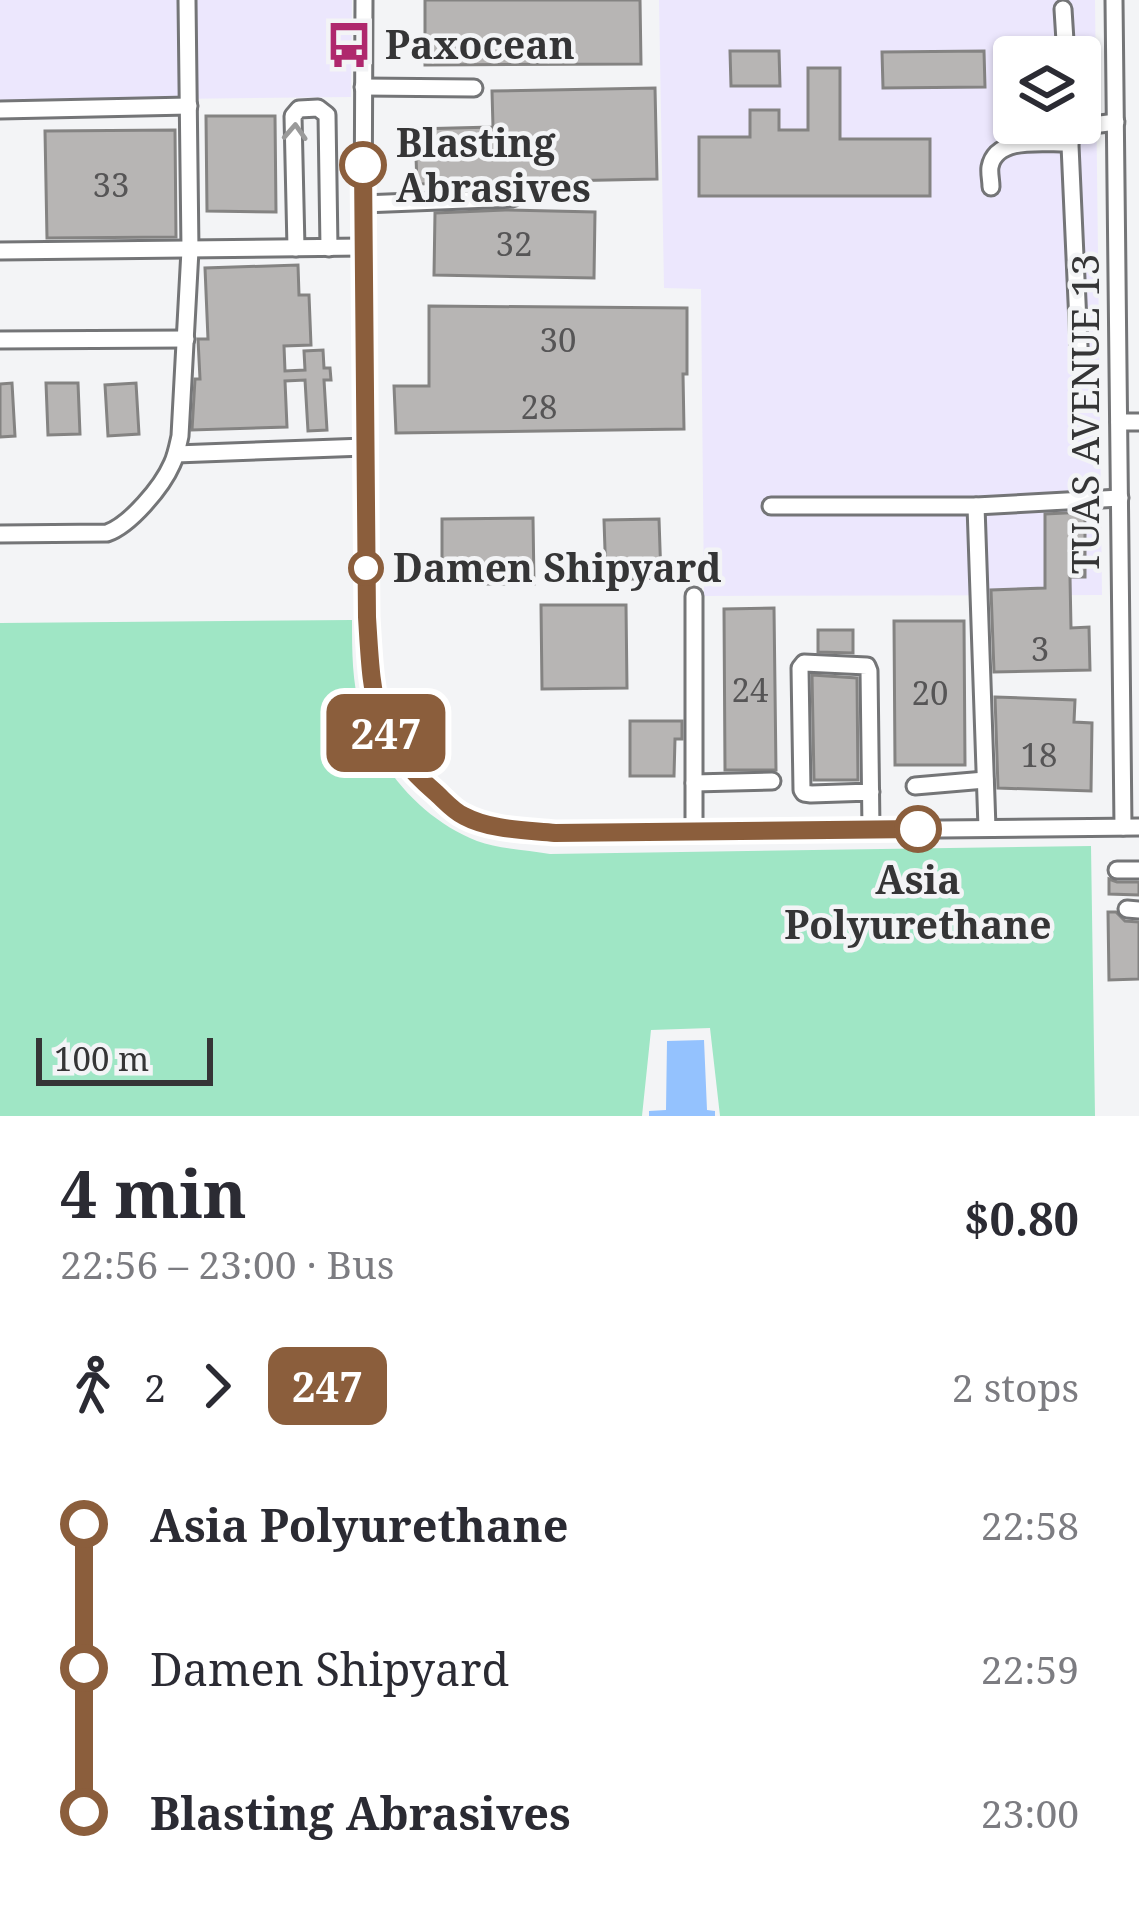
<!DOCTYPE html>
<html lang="en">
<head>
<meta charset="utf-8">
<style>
	body { margin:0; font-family:"Noto Serif",serif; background:#f2f2f3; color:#2b2b33; height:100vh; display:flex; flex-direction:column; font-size:45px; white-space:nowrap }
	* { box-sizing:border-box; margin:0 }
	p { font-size:39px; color:#7c7c81 }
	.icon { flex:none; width:66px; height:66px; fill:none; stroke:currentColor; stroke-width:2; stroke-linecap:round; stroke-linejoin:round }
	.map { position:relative; height:1116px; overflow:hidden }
	.side { display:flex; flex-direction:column; background:#fff; flex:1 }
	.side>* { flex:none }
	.badge { padding:0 24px; border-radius:18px; font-size:42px; line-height:78px }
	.tools { position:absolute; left:993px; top:36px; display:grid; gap:24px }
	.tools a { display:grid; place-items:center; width:108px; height:108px; border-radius:12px; background:#fff; box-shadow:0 3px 9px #0004; font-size:60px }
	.scale { position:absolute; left:36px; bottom:30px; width:177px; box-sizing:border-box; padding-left:12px; border:6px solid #353536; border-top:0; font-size:33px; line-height:42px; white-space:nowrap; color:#353536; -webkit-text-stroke:9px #f3f4f6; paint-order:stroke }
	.map>.badge { position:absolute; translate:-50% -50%; box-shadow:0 0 0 6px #fff }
	.legs { display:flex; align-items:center; gap:18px; height:132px; padding:0 60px; font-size:39px }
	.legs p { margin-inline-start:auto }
	.summary { display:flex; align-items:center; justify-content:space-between; height:204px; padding:0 60px }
	h1 { font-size:66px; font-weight:700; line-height:90px }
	ul { padding:0 60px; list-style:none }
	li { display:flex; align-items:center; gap:42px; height:144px; font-size:45px }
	li i { display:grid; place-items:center; width:18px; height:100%; margin:0 15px; background:currentColor }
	li i::after { content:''; width:30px; height:30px; margin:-15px; border:9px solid; border-radius:50%; background:#fff }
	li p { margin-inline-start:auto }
	li:first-child i { background:linear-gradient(#0000 50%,currentColor 0) }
	li:last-child i { background:linear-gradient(currentColor 50%,#0000 0) }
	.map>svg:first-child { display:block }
</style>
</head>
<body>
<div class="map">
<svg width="1139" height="1116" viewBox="0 0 1139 1116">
	<rect width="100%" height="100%" fill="#f3f4f6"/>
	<!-- industrial -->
	<g fill="#ece7fd" fill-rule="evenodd">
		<polygon points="0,0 352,0 351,97 0,101"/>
		<path d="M659 0H1095L1102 595 704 596 701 289 664 288ZM1014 57H1080V123H1014Z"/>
	</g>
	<!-- green -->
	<path fill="#9fe6c5" d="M352 620C352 651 352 683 361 713 377 768 423 820 477 841 499 849 527 850 550 854L1091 846 1095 1116H720L710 1028 651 1030 642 1116H0V623Z"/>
	<!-- water -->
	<polygon fill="#94c2fe" points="704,1040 707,1110 715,1111 715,1116 649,1116 649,1111 666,1110 667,1041"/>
	<!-- building -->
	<g fill="#b7b5b4" stroke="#848382" stroke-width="3">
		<polygon points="425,0 640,0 641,64 425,65"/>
		<polygon points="730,51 779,51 780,86 731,86"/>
		<polygon points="984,51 985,87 883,88 882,52"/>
		<polygon points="808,68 840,68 840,139 930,139 930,196 699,196 699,137 750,137 750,110 779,110 779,130 808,130"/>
		<polygon points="655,88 657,179 417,184 415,129 493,127 492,91"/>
		<polygon points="206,116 275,116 276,212 207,211"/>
		<polygon points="175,130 176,237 47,238 45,131"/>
		<polygon points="505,210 595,212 594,278 434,275 435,213"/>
		<polygon points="298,265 299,295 309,295 311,345 284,346 285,371 305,370 304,351 323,350 324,368 330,368 331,380 324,380 327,430 308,431 305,380 285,381 287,427 192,430 195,379 200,379 198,339 208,339 205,268"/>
		<polygon points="429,306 687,308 687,374 683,374 684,429 396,433 394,386 429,386"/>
		<polygon points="12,383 15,436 0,437 0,384"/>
		<polygon points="46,383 78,383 80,434 48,435"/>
		<polygon points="136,383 139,434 108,436 105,385"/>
		<polygon points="1085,512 1085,577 1070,577 1071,628 1089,627 1090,670 994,672 991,590 1045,588 1045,514"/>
		<polygon points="533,518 534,584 442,584 442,519"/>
		<polygon points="659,519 661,578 606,580 604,520"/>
		<polygon points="541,605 626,605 627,688 542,689"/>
		<polygon points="774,608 776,770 725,770 724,609"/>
		<polygon points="894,621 964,621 965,765 895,765"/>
		<polygon points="818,630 853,630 853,653 818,652"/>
		<polygon points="812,675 857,678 858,780 814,780"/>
		<polygon points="995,697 1075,700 1074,722 1092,723 1091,791 998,788"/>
		<polygon points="630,721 682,721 682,739 675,739 674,776 630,776"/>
		<polygon points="1109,879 1117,882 1139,882 1139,895 1109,894"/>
		<polygon points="1108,912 1116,912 1125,921 1139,922 1139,979 1109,980"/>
	</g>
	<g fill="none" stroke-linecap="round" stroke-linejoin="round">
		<defs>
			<g id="minor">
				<polyline points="364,0 363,247 367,617 371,686 379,720 391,742 423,782 463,816 507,828 555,833 1139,827"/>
				<polyline points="1114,0 1123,827"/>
				<polyline points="1063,9 1066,57"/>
				<polyline points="363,87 474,88"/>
				<polyline points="0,110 189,106"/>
				<polyline points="1069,123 1080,368"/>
				<polyline points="1069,128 1116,122"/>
				<path d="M991 187C991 180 989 173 990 167 996 135 1046 144 1070 143"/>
				<polyline points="363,204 513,198"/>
				<polyline points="296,248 293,116 299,109 318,108 327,115 329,248"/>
				<polyline points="0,251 363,247"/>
				<polyline points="0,340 186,339"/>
				<polyline points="1119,422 1139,422"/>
				<polyline points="176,454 365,447"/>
				<polyline points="771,506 976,506 1120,498"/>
				<polyline points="976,506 987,828"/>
				<path d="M0 534 107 533C130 525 162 487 172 464 176 456 178 445 180 436L190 250 187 0"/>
				<polyline points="694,783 772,781"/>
				<polyline points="915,786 985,780"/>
				<polyline points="871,792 811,794 804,793 802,790 800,668 804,663 867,666 869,671 871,829"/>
				<polyline points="694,831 694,596"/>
				<polyline points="1117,870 1139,870"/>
				<polyline points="1127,909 1139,910"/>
			</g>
		</defs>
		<!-- minor casing -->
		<use href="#minor" stroke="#747577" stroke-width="21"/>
		<!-- minor -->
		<use href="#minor" stroke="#fff" stroke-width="15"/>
	</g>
	<!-- one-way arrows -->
	<defs><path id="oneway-chevron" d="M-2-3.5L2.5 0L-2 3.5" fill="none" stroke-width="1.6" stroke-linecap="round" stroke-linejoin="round" transform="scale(3)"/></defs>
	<use stroke="#9a9a9a" href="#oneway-chevron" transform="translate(295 132) rotate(-87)"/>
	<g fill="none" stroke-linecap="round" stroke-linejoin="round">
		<defs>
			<path id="line-1" d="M363 165 367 617C372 695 371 738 435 792 444 800 453 811 464 816 490 830 526 830 555 833L918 829"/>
		</defs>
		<!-- line-1 casing -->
		<use href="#line-1" stroke="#fff" stroke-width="27"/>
		<!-- line-1 -->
		<use href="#line-1" stroke="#8b5e3c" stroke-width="18"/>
	</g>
	<!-- icons -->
	<defs>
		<symbol id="bus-bare" viewBox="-9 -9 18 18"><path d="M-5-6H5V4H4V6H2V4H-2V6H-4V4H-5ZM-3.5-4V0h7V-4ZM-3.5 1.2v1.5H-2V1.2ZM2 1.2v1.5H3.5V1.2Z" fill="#af286d" stroke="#f3f4f6" stroke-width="2.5" paint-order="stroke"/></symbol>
	</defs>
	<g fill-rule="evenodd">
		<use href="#bus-bare" x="316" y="12" width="66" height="66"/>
	</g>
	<!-- markers -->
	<g fill="#fff" stroke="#8b5e3c" stroke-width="6">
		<circle cx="363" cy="165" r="21"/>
		<circle cx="366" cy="568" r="15"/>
		<circle cx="918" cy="829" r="21"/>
	</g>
	<g text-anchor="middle" stroke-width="9" stroke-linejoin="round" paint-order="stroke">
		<!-- number labels -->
		<g font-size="33" fill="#565556">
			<text x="111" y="197">33</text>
			<text x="514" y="256">32</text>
			<text x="558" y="352">30</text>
			<text x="539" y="419">28</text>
			<text x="1040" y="661">3</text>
			<text x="750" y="702">24</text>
			<text x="930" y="705">20</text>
			<text x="1039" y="767">18</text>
		</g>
		<!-- poi labels -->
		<g font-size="39" font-weight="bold" fill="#353536" stroke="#f3f4f6" text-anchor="start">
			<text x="385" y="59">Paxocean</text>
		</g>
		<!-- stop labels -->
		<g font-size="39" font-weight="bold" fill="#353536" stroke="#f3f4f6" text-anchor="start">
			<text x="396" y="157">Blasting<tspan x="396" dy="45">Abrasives</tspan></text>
			<text x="393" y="582">Damen Shipyard</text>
			<text x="918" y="894" text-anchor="middle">Asia<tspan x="918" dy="45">Polyurethane</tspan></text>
		</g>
		<!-- street labels -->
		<g font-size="39" fill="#353536" stroke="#f3f4f6">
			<text transform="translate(1085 414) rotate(-90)" y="14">TUAS AVENUE 13</text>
		</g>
	</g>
</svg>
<div class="tools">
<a><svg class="icon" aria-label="layers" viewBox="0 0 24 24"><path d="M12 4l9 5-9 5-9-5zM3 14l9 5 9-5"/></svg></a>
</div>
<div class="scale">100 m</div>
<b class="badge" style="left:386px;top:733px;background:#8b5e3c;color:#fff">247</b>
</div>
<section class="side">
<div class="summary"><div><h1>4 min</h1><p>22:56 – 23:00 · Bus</p></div><b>$0.80</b></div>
<div class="legs"><svg class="icon" aria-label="walk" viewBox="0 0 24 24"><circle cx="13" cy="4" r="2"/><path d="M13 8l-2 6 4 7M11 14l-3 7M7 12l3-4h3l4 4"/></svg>2<svg class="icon" aria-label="forward" viewBox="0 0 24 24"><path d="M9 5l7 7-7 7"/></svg><b class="badge" style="background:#8b5e3c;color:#fff">247</b><p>2 stops</p></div>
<ul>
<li><i style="color:#8b5e3c"></i><b>Asia Polyurethane</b><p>22:58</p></li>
<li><i style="color:#8b5e3c"></i><span>Damen Shipyard</span><p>22:59</p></li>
<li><i style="color:#8b5e3c"></i><b>Blasting Abrasives</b><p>23:00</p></li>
</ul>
</section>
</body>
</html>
